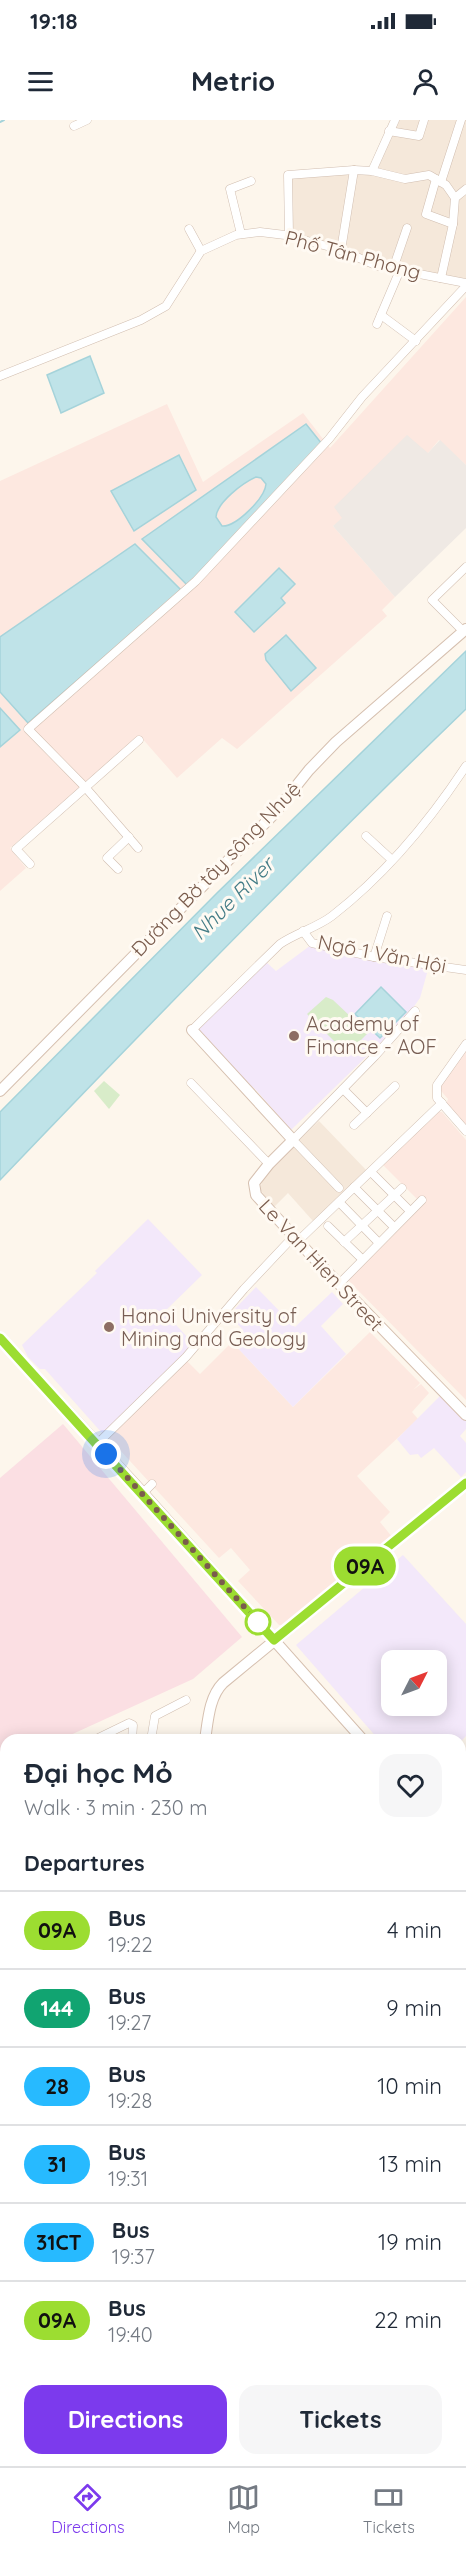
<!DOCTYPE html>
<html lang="en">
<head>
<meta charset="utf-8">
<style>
	body { margin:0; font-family:Quicksand,sans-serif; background:#f6f6f7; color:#1f2937; height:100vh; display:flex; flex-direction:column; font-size:22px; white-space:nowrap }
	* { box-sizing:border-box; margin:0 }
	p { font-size:20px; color:#747a83 }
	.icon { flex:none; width:33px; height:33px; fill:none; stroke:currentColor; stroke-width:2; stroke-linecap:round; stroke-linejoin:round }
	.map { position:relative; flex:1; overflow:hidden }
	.drawer { position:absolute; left:0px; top:1614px; width:466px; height:732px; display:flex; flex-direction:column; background:#fff; border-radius:18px 18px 0 0; box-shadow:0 3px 15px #0003 }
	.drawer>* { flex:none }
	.badge { padding:0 12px; border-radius:20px; font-size:21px; line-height:39px }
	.needle { width:39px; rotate:48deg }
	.controls { position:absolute; left:381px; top:1530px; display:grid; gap:12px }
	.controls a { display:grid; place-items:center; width:66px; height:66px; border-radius:12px; background:#fff; box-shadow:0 3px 15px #0003; font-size:30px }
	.you { position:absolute; width:30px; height:30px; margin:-15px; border:4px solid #fff; border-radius:50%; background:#1a73e8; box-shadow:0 0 0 9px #1a73e833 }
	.map>.badge { position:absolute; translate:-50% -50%; box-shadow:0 0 0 3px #fff }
	h2 { padding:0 24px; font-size:22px; line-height:54px }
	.round { display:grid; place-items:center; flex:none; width:63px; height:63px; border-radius:18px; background:#f6f6f7 }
	.head { display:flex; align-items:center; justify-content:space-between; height:102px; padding:0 24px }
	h1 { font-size:28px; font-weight:800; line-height:45px }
	.primary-button { display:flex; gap:12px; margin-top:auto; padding:12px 24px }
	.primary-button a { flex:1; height:69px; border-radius:18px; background:#7c3aed; color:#fff; font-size:24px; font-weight:800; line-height:69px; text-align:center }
	.primary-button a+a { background:#f6f6f7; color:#1f2937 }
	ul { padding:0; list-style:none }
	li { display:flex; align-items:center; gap:18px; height:78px; padding:0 24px; border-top:2px solid #e0e1e3 }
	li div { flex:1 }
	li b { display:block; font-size:22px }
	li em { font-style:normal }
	li .badge { min-width:66px; font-weight:700; text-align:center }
	.status { display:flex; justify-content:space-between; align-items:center; height:42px; padding:0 30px; background:#fff; direction:ltr }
	.status svg { height:16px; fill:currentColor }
	header { display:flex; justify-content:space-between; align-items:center; height:78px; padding:0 24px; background:#fff; font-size:27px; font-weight:800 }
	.menu { display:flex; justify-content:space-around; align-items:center; height:84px; border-top:2px solid #e0e1e3; background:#fff; font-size:16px; color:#747a83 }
	.menu a { display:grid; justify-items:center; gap:3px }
	.menu .selected { color:#7c3aed }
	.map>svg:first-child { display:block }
</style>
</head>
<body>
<div class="status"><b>19:18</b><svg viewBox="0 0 49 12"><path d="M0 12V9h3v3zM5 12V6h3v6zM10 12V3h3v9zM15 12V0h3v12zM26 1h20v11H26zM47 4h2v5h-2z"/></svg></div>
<header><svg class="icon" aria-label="menu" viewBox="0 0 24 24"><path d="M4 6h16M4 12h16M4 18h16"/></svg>Metrio<svg class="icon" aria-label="person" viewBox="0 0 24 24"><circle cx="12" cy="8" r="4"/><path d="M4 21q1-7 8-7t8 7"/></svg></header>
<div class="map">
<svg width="466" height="2346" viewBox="0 0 466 2346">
	<rect width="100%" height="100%" fill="#fdf6ec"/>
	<!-- residential -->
	<g fill="#f5e8da">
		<polygon points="395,0 466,0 466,163 402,148 314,120 288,115 289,51 370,47"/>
		<polygon points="319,1001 367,1051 313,1101 288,1073 273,1088 260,1069 265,1052"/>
		<polygon points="41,2340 405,2340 396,2346 38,2346"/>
	</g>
	<!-- commercial -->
	<g fill="#fde8e0">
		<polygon points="466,177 466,345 439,320 428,333 333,406 395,477 382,490 387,496 237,629 222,618 177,658 140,616 10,728 26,748 0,771 0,361 167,284 203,362 303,293 330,328"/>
		<polygon points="466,927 466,1014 445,988 448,979 437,966"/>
		<polygon points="438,992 442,992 466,1020 466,1280 346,1158 422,1084 383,1045"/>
		<polygon points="370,1212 420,1263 413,1270 421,1264 429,1273 412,1292 418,1299 357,1356 390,1392 380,1402 393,1418 286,1505 279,1505 238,1461 250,1450 231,1428 219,1438 107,1316 185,1239 200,1254 232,1222 293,1287"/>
	</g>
	<!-- industrial -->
	<polygon fill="#efe9e4" points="407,315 428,333 440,320 466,345 466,408 395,477 333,406 342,398 334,387"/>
	<!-- education -->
	<g fill="#f3e8fa" fill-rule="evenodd">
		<polygon points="311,825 429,846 420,878 405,899 291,1010 256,970 222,940 196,911 266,842 276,851"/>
		<polygon points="148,1099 202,1155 164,1192 191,1221 183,1237 105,1313 102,1313 45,1249 40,1249 28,1237 22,1225 97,1153 95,1151"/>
		<polygon points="256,1167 295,1207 332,1172 343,1184 321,1206 346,1234 293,1287 232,1222 243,1210 229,1195"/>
		<polygon points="441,1275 466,1300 466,1309 460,1316 466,1323 466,1352 461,1357 434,1328 421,1338 418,1334 410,1335 397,1319"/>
		<path d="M403 1435 466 1504V1616L461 1621 379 1620 296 1525ZM392 1540H436V1586H392Z"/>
		<polygon points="461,1751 466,1757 466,1829 461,1833"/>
	</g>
	<!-- medical -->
	<polygon fill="#fbdfe3" points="63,1304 242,1517 193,1559 66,1617 57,1620 6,1620 6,1638 0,1640 0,1358"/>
	<!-- green -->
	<g fill="#d8ecc9">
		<polygon points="326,877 333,880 368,913 347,934 307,894"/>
		<polygon points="104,961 120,975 109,989 94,971"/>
	</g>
	<!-- water -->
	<g fill="#bfe3e8" stroke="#a5d3da" stroke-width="1.5" fill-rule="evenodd">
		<polygon points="90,236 104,273 61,293 47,255"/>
		<path d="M306 304 322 324 187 465 142 419ZM256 357 261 358 266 364C265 378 236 407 222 406L216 397C217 382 243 363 256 357Z"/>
		<polygon points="179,335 196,370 134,411 111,371"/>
		<polygon points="135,424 181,470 28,603 0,572 0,517"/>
		<polygon points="279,448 295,464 281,478 285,483 254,512 235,492"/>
		<polygon points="286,515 316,548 291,571 266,540 265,534"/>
		<path d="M466 531V589C307 742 153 900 0 1060V992L217 773Z"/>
		<polygon points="0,588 20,610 0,627"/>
		<polygon points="381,867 406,892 380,918 355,894"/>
	</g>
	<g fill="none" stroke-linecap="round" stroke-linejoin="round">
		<!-- stream -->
		<polyline stroke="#a5d3da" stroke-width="2" points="0,2 4,0"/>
		<!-- canal -->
		<polyline stroke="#bfe3e8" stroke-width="7" points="460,2027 466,2023"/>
		<defs>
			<g id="street">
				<polyline points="74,6 87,0"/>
				<polyline points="389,11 419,16 424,0"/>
				<polyline points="372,51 395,0"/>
				<polyline points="436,59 426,94 453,104"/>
				<polyline points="441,62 461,0"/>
				<polyline points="189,109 201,131"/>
				<polyline points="241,114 230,69 251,61"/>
				<polyline points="289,116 288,55 354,50 372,51 405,59 429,55 446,65 455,78"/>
				<polyline points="341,130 354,50"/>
				<polyline points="393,149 407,108"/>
				<polyline points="441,158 453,104 455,78 466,69"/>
				<polyline points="381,195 416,221"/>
				<polyline points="377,204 400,150"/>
				<polyline points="0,256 141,200 166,186 201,131 236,115 260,112 285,115 338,129 378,146 466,163"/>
				<polyline points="463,511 432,480 466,447"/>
				<polyline points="366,716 392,740"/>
				<polyline points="138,728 85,667 28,609 196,461 329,319 362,277 466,166"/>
				<polyline points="30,744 16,729 139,620"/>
				<polyline points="118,749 107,738 129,717"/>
				<polyline points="303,811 312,823 374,837 466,850"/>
				<polyline points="374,837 387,796"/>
				<path d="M192 910 280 824C296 813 316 808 332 796 385 755 429 702 466 646"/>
				<polyline points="466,924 437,965 437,978 466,1011"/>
				<polyline points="191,963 269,1044"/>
				<polyline points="343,969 367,993"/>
				<polyline points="354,1005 395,966"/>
				<polyline points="371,1052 410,1091"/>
				<polyline points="354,1067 394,1107"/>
				<polyline points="339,1068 293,1020 375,936 415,891"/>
				<polyline points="339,1082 378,1122"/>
				<polyline points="328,1106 362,1139"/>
				<polyline points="298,1121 442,983"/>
				<polyline points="344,1122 402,1068"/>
				<polyline points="339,1164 422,1080"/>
				<polyline points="97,1324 186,1237 244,1169 293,1117"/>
				<polyline points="143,1373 152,1364"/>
				<polyline points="94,1620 129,1603 133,1605 132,1620"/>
				<polyline points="151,1620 155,1596 186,1580"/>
				<polyline points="0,1658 6,1656"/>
				<polyline points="0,1697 6,1694"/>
				<polyline points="0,1727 6,1730"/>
				<polyline points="47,2346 49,2340"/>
				<polyline points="109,2346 112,2340"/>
				<polyline points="168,2346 171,2340"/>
				<polyline points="257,2346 259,2340"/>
				<polyline points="287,2346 289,2340"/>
			</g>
			<g id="secondary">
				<polyline points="192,910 293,1020 269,1044 254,1063 256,1075 310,1134 466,1295"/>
				<polyline points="0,971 273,695 309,650 336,622 466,509"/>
				<polyline points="0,1218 143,1373 363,1620"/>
				<path d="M205 1620C208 1601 209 1577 223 1563L466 1363"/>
				<polyline points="460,1729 466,1736"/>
				<polyline points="0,2059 6,2050"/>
				<polyline points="460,2232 466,2240"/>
				<polyline points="460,2274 466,2270"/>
				<polyline points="365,2346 373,2340"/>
			</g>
		</defs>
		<!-- street casing -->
		<use href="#street" stroke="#d1beb0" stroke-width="9"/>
		<!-- secondary casing -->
		<use href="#secondary" stroke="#d6c0b0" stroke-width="12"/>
		<!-- street -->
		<use href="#street" stroke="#fff" stroke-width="8"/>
		<!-- secondary -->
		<use href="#secondary" stroke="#fff" stroke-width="10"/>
		<!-- rail -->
		<g stroke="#b9a8c9" stroke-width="2" stroke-dasharray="9 6" stroke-linecap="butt">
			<polyline points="460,2311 466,2307"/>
			<polyline points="415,2346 423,2340"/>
		</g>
	</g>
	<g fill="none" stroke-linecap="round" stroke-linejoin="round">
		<defs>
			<polyline id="line" points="0,1218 274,1520 466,1363"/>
		</defs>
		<!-- line casing -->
		<use href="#line" stroke="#fff" stroke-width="14"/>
		<!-- line -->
		<use href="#line" stroke="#9cdd31" stroke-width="9"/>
		<!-- walk -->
		<polyline stroke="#7a5c4d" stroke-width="6" stroke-dasharray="0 10.8" points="106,1334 258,1502"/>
	</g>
	<!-- markers -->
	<g fill="#8d6e63" stroke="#fffaf3" stroke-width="2">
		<circle cx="294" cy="916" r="6"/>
		<circle cx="109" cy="1207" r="6"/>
	</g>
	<circle fill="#fff" stroke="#9cdd31" stroke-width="3" cx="258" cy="1502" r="12"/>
	<g text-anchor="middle" stroke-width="6" stroke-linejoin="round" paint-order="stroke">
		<!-- street labels -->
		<g font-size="20" fill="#7a5c4d" stroke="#fffaf3">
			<text transform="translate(353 135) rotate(15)" y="7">Phố Tân Phong</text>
			<text transform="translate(216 749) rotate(-46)" y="7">Đường Bờ tây sông Nhuệ</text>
			<text transform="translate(382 834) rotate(11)" y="7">Ngõ 1 Văn Hội</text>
			<text transform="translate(321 1145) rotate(47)" y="7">Le Van Hien Street</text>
		</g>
		<!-- education labels -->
		<g font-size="20" fill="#785e54" stroke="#fffaf3" text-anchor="start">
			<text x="306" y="911">Academy of<tspan x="306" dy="23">Finance - AOF</tspan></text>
			<text x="121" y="1203">Hanoi University of<tspan x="121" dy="23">Mining and Geology</tspan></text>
		</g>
		<!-- water labels -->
		<g font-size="21" font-style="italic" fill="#437c86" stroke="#fffaf3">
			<text transform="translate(233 779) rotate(-45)" y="7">Nhue River</text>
		</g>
	</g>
</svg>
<div class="controls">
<a><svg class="needle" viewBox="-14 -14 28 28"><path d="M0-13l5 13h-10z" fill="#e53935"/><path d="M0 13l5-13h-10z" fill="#747a83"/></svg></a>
</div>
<div class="you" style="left:106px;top:1334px"></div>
<b class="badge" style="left:365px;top:1446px;background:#9cdd31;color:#111">09A</b>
<section class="drawer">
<div class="head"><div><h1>Đại học Mỏ</h1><p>Walk · 3 min · 230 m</p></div><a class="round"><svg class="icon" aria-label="heart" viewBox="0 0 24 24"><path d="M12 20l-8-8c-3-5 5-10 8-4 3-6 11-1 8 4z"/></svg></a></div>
<h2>Departures</h2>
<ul>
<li><span class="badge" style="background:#9cdd31;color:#111">09A</span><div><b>Bus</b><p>19:22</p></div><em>4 min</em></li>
<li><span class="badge" style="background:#11a471;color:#fff">144</span><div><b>Bus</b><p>19:27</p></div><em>9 min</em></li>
<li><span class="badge" style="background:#27baff;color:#111">28</span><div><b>Bus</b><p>19:28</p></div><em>10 min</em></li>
<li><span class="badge" style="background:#27baff;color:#111">31</span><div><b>Bus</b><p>19:31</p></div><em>13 min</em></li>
<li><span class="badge" style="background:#27baff;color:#111">31CT</span><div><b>Bus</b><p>19:37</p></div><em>19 min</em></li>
<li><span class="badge" style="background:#9cdd31;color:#111">09A</span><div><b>Bus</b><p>19:40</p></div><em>22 min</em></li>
</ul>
<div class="primary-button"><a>Directions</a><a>Tickets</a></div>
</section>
</div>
<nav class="menu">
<a class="selected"><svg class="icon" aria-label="directions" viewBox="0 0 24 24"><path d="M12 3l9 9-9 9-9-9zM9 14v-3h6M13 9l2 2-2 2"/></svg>Directions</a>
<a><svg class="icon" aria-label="map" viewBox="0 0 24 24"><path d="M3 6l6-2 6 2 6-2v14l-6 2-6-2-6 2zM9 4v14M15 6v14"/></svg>Map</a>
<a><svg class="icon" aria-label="tickets" viewBox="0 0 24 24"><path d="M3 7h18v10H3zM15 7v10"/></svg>Tickets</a>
</nav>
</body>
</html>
